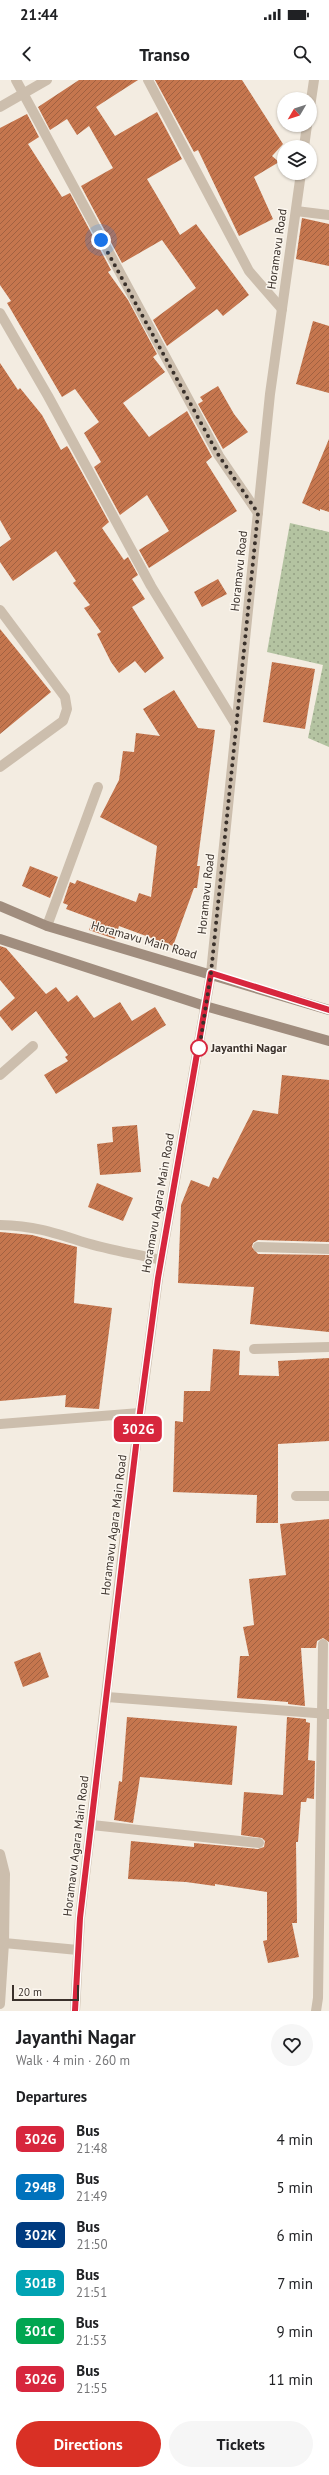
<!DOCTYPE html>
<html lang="en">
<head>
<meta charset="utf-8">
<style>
	body { margin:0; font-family:"PT Sans",sans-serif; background:#f6f6f6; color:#202124; height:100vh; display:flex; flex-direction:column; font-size:15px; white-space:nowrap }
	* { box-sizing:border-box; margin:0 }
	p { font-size:13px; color:#757577 }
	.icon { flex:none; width:22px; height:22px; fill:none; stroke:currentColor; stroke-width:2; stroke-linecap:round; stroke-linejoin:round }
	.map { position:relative; height:1931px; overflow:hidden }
	.panel { display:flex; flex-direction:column; background:#fff; flex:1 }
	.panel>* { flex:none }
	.badge { padding:0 8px; border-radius:6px; font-size:14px; line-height:26px }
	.needle { width:26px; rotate:231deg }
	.fabs { position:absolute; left:277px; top:12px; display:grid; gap:8px }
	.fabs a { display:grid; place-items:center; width:40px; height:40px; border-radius:50%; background:#fff; box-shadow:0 1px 3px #0004; font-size:20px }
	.scale { position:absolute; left:12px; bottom:10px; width:67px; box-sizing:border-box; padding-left:4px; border:2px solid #3a312b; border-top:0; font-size:11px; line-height:14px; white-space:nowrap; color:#3a312b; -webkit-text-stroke:3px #fbf6ee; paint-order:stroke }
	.you { position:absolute; width:20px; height:20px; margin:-10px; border:3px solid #fff; border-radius:50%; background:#1a73e8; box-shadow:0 0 0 6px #1a73e833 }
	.map>.badge { position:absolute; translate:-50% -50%; box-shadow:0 0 0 2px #fff }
	h2 { padding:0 16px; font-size:15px; line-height:36px }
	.round { display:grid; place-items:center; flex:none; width:42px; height:42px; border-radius:21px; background:#f6f6f6 }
	.summary { display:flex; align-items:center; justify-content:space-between; height:68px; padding:0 16px }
	h1 { font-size:19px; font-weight:800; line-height:30px }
	.primary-button { display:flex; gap:8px; margin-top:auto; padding:8px 16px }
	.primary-button a { flex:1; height:46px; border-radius:24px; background:#d93025; color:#fff; font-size:16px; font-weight:800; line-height:46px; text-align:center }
	.primary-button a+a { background:#f6f6f6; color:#202124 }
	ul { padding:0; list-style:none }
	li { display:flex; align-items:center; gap:12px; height:48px; padding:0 16px }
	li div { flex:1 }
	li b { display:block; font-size:15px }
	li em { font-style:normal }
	li .badge { min-width:44px; font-weight:700; text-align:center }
	.status { display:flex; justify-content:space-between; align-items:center; height:28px; padding:0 20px; background:#fff; direction:ltr }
	.status svg { height:11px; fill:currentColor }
	header { display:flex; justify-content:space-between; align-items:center; height:52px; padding:0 16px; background:#fff; font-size:18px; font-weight:800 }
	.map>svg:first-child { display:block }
</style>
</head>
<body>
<div class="status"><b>21:44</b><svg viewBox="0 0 49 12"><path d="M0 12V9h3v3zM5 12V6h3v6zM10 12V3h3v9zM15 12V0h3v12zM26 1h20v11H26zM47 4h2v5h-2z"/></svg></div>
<header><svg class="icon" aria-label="back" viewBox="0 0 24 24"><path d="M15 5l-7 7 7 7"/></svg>Transo<svg class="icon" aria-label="search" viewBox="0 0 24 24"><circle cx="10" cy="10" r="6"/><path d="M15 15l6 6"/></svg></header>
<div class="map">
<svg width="329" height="1931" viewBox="0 0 329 1931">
	<defs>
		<pattern id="grass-dots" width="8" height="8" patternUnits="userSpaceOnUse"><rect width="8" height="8" fill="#b4c3a1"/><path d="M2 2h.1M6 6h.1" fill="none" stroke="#939f83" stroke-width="1.8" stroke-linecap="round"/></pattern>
		<pattern id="building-hatch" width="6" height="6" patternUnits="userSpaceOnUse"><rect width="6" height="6" fill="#c5764e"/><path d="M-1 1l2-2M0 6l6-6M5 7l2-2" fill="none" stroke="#a16141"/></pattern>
	</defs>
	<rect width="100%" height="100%" fill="#f3ece1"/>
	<!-- grass -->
	<polygon fill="url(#grass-dots)" points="290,443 329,452 329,667 308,658 323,585 267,572"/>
	<!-- building -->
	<g fill="url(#building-hatch)">
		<polygon points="79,0 138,0 96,27 115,56 157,32 182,79 147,99 180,155 196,144 249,215 223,236 217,229 167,266 153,240 196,208 162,160 122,183 81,106 113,88 89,46 77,55 67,39 50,50 38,27"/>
		<polygon points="155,0 242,0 283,64 272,76 279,82 254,97 273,139 239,156 198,70 194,72"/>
		<polygon points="27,34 39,57 28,64 62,117 70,113 111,190 108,192 128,220 157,274 153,277 165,292 123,323 149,357 187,331 212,377 206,382 237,431 149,488 139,470 169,451 147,415 120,435 94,387 101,382 84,353 99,342 75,309 62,317 7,223 11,221 0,205 0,48"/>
		<polygon points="302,138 329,144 329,186 296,179"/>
		<polygon points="313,241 329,246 329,313 296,304"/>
		<polygon points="0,283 18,310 20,308 42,335 61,370 67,366 69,369 109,442 102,448 124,480 128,477 138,495 132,499 145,519 132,527 164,578 145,593 135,581 119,593 111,582 97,554 101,552 84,528 90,525 73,503 76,501 56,471 13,501 0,482 0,467 11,459 0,440"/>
		<polygon points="218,306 234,334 248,352 223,369 198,324 203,321 200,317"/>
		<polygon points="329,359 329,432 320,429 320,431 302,423"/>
		<polygon points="218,499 227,514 202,527 194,512"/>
		<polygon points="0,549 51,612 0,654"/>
		<polygon points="272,582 315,589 305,649 263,642"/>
		<polygon points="174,610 198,648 215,650 197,786 200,786 197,808 194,808 173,866 119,846 115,859 89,850 93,839 66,829 68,825 63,823 70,802 75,804 77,800 136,822 139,813 151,817 157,766 100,737 119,700 123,671 134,672 136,653 160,656 143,629"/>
		<polygon points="30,786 58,797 50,818 22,806"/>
		<polygon points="0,866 6,868 46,914 56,907 68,922 77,915 94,938 120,922 132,941 155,927 166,945 56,1014 44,995 68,981 65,977 68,975 36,931 12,951 0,936 0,931 15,918 0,900"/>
		<polygon points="282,995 329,1000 329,1162 258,1160 253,1163 252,1167 258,1174 329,1175 329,1252 250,1244 254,1207 178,1203 181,1125 191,1100 209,1107 213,1097 218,1099 253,1030 278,1034"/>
		<polygon points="137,1045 141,1092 100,1095 97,1064 113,1062 112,1047"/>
		<polygon points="97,1103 133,1118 123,1141 88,1127"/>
		<polygon points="0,1152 32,1155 77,1167 74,1223 112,1228 99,1329 65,1327 66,1315 0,1321"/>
		<polygon points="213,1269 240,1271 239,1295 279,1296 278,1281 329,1278 329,1361 278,1364 278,1443 256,1443 257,1415 173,1412 175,1341 183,1342 184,1311 210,1311"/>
		<polygon points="329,1439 329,1562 323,1558 317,1561 316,1568 301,1568 305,1626 288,1624 288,1622 237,1618 240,1576 249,1576 243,1547 254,1545 249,1499 286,1495 280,1444"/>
		<polygon points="40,1572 49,1597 23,1607 14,1582"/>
		<polygon points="127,1637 237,1646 232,1705 140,1697 133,1743 114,1740 119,1701 122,1702"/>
		<polygon points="287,1637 306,1639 306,1642 310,1643 308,1680 315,1681 314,1719 307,1718 306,1722 301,1722 298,1762 296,1762 297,1843 292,1843 299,1877 268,1883 263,1861 267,1860 267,1812 215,1804 215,1806 186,1802 128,1799 131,1761 194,1767 194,1763 258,1769 264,1767 265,1761 262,1758 241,1755 244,1712 283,1715"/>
	</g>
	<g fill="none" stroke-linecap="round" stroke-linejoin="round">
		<!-- service -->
		<g stroke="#ccbead" stroke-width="10">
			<polyline points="0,995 33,966"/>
			<polyline points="258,1167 329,1169"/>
			<polyline points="254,1269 329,1267"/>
			<polyline points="296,1416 329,1416"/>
		</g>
		<!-- minor -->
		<g stroke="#ccbead" stroke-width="10">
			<polyline points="16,0 219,376 258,433"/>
			<polyline points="148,0 249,191 282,229"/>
			<polyline points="0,27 47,0"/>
			<polyline points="296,131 329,135"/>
			<polyline points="0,233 48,316 151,506 236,645"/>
			<polyline points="0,530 65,617 67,629 63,641 0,687"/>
			<polyline points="47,846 98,707"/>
			<path d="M0 1145C34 1146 52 1152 83 1162 109 1170 136 1174 161 1180"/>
			<polyline points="0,1344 140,1333"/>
			<polyline points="107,1617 328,1634"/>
			<polyline points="92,1745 259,1763"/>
			<polyline points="0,1774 5,1794 4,1863 78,1870"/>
			<polyline points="0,1924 4,1863"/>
			<polyline points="316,1931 318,1918 323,1564"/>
		</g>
		<!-- tertiary -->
		<g stroke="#ccbead" stroke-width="10">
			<polyline points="310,27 314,0"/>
			<polyline points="304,67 307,45"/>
			<polyline points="75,1931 80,1838 132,1394 158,1198 211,893 270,314 301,93"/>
		</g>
		<!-- secondary -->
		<g stroke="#a08d7e" stroke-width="10">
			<polyline points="0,826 47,846 329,930"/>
			<polyline points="0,859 205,926 329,961"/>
		</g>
	</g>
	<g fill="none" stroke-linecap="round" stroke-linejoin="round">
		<defs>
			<polyline id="line" points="75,1931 80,1838 140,1332 158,1198 211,893 329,930"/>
		</defs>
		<!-- line casing -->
		<use href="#line" stroke="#fff" stroke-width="9"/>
		<!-- line -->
		<use href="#line" stroke="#d7263d" stroke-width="6"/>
		<!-- walk -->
		<polyline stroke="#3a312b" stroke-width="4" stroke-dasharray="0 7.2" points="101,160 219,376 258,433 211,893 199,970 199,968"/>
	</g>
	<!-- markers -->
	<circle fill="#fff" stroke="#d7263d" stroke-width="2" cx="199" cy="968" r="8"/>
	<g text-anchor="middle" stroke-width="3" stroke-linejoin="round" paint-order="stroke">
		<!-- street labels -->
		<g font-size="12" fill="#3a312b" stroke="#fbf6ee">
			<text transform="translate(277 169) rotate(-82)" y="4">Horamavu Road</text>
			<text transform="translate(239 491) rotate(-84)" y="4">Horamavu Road</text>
			<text transform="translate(206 814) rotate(-84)" y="4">Horamavu Road</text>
			<text transform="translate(144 860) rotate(16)" y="4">Horamavu Main Road</text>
			<text transform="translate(158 1123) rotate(-80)" y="4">Horamavu Agara Main Road</text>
			<text transform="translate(114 1445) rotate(-83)" y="4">Horamavu Agara Main Road</text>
			<text transform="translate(76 1766) rotate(-83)" y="4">Horamavu Agara Main Road</text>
		</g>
		<!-- stop labels -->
		<g font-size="12" font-weight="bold" fill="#3a312b" stroke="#fbf6ee" text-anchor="start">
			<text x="211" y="972">Jayanthi Nagar</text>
		</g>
	</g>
</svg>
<div class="fabs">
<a><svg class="needle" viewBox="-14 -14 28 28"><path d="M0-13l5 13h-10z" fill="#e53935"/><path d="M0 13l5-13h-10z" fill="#757577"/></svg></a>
<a><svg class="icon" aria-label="layers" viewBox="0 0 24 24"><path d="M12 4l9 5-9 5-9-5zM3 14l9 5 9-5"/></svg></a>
</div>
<div class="scale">20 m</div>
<div class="you" style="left:101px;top:160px"></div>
<b class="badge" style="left:138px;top:1349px;background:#d7263d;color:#fff">302G</b>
</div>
<section class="panel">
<div class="summary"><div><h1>Jayanthi Nagar</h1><p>Walk · 4 min · 260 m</p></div><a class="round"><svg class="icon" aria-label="heart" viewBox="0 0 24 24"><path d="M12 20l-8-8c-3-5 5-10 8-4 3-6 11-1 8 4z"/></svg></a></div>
<h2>Departures</h2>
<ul>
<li><span class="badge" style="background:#d7263d;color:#fff">302G</span><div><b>Bus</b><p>21:48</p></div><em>4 min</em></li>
<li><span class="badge" style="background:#0072bc;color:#fff">294B</span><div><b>Bus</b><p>21:49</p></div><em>5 min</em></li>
<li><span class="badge" style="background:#003b80;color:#fff">302K</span><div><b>Bus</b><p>21:50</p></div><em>6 min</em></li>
<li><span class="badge" style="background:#00a3b4;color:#fff">301B</span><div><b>Bus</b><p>21:51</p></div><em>7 min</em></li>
<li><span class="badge" style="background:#00a651;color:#fff">301C</span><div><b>Bus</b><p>21:53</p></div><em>9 min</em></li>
<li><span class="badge" style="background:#d7263d;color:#fff">302G</span><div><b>Bus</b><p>21:55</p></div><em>11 min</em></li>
</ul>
<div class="primary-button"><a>Directions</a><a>Tickets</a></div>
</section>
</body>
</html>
